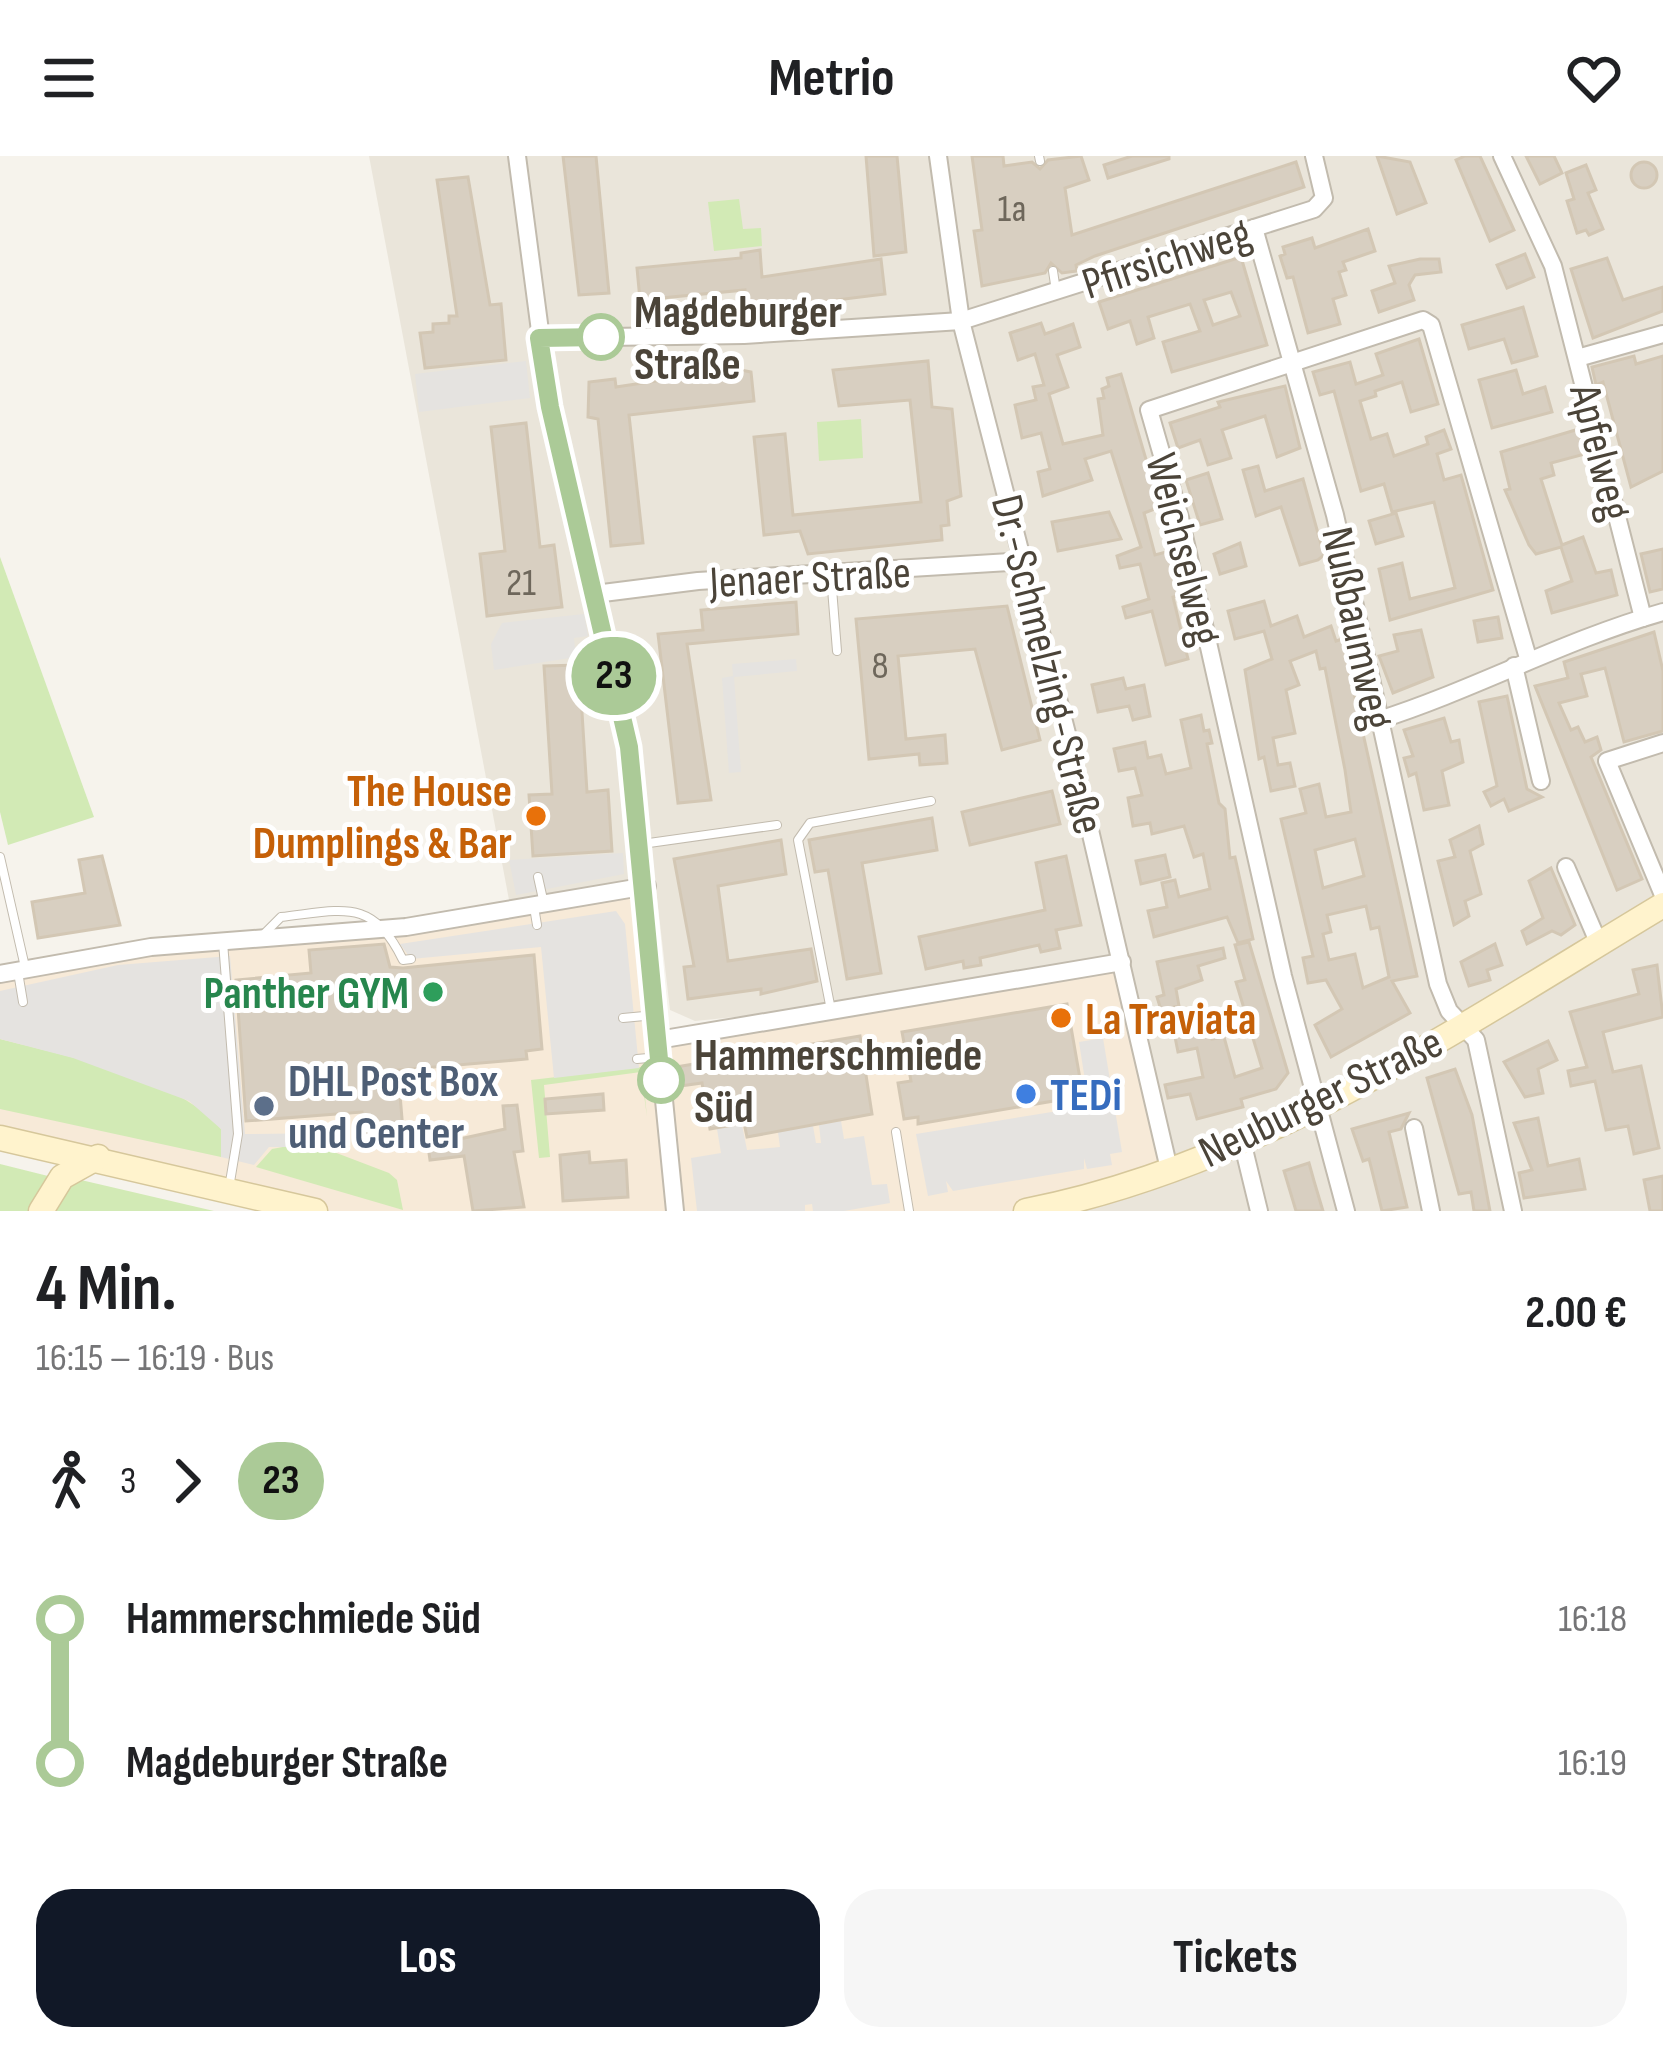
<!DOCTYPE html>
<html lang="de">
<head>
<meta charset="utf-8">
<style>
	body { margin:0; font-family:"Sofia Sans Condensed",sans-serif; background:#f6f6f6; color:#202124; height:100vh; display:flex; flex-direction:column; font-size:45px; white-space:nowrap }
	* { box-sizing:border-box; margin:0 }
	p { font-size:39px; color:#757577 }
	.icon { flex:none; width:66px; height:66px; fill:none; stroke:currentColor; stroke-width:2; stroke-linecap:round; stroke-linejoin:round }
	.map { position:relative; height:1055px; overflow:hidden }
	.sheet { display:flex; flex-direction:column; background:#fff; flex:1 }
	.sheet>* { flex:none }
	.badge { padding:0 24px; border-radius:39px; font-size:42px; line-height:78px }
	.map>.badge { position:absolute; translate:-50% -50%; box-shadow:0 0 0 6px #fff }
	.legs { display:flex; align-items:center; gap:18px; height:132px; padding:0 36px; font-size:39px }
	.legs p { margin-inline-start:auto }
	.summary { display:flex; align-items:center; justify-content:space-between; height:204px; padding:0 36px }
	h1 { font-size:66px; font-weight:700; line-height:90px }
	.action { display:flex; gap:24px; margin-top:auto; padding:24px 36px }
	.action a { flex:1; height:138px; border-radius:36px; background:#111827; color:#fff; font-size:48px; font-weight:700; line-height:138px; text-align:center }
	.action a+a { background:#f6f6f6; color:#202124 }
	ul { padding:0 36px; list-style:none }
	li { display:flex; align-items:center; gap:42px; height:144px; font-size:45px }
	li i { display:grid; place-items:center; width:18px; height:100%; margin:0 15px; background:currentColor }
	li i::after { content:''; width:30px; height:30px; margin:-15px; border:9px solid; border-radius:50%; background:#fff }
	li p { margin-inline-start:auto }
	li:first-child i { background:linear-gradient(#0000 50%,currentColor 0) }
	li:last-child i { background:linear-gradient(currentColor 50%,#0000 0) }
	header { display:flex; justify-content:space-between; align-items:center; height:156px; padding:0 36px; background:#fff; font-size:54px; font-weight:700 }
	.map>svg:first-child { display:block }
</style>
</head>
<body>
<header><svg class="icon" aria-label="menu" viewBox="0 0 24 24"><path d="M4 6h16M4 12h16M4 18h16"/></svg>Metrio<svg class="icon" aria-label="heart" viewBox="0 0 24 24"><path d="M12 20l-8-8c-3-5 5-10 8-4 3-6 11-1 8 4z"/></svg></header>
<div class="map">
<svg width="1663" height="1055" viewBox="0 0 1663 1055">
	<rect width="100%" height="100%" fill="#f6f3ec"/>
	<!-- residential -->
	<polygon fill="#eae5da" points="369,0 1663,0 1663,1055 1026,1055 893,845 695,865 670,854 656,733 622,725 509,744"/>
	<!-- commercial -->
	<polygon fill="#f7ead8" points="647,730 658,883 1122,806 1169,1013 1026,1055 315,1055 0,982 0,818 110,796 406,771"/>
	<!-- green -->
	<g fill="#d2eab5">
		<polygon points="739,43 743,73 761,72 762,90 714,95 708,46"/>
		<polygon points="861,263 863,302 819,305 817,266"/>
		<polygon points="0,401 94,661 8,689 0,656"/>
		<path d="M0 883C61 899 181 922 221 973V1001L0 953Z"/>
		<polygon points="642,911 647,961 641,916 544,929 550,1001 539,1002 531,924"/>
		<polygon points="288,990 326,993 389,1017 397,1024 403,1054 256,1011 272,993"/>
		<polygon points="0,1008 52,1021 34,1055 0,1055"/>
		<polygon points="81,1024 214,1055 48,1055 65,1030"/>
	</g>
	<!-- parking -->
	<g fill="#e5e3e0">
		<polygon points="526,205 530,242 419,256 415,218"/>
		<polygon points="584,458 588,480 574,482 576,501 494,514 491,488 502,467"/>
		<polygon points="796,503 797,515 734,521 741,616 729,617 722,522 733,520 732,508"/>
		<polygon points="623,697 624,718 516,739 509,704"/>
		<polygon points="616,755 625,768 639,912 554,922 541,791 411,803 400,788"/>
		<polygon points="230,800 245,978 333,977 327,991 269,991 254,1009 221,1001 221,973 189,945 73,902 0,883 0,835 118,809"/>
		<polygon points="1103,882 1122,996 1110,998 1112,1009 1087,1013 1084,1002 1084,1013 953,1035 946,1025 948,1036 928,1040 916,978 1089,950 1079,886"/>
		<polygon points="841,965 844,983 864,980 872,1029 887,1028 890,1047 844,1055 813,1055 812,1048 805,1049 805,1055 697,1055 691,1002 721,997 717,973 742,969 747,994 780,991 778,976 813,970 816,987 821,987 819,969"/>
	</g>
	<!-- building -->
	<g fill="#d8cfc1" stroke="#d3c7b4" stroke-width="3" fill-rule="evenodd">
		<polygon points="563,0 596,0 609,137 579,139"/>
		<polygon points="866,0 897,0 906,96 874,100"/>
		<polygon points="972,0 1003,0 1004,10 1032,6 1040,13 1048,4 1081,0 1089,24 1065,32 1072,79 1296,6 1304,31 1095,100 1076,109 1077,115 1062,117 1051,107 1045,117 982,130 974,75 982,74"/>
		<polygon points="1132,0 1169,0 1169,3 1108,22 1104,9"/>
		<polygon points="1377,0 1410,6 1426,47 1397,58"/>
		<polygon points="1465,0 1480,0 1514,74 1490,85 1456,4"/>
		<polygon points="1526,0 1554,0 1562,17 1540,28"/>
		<circle cx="1644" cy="19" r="13"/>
		<polygon points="1586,9 1596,34 1588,37 1603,73 1589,79 1586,74 1577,77 1567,45 1574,43 1566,17"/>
		<polygon points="468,21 490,149 501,148 506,204 425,212 420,177 433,176 433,168 449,167 449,160 457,160 437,24"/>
		<polygon points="1368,73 1375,95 1343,106 1346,114 1339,116 1346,139 1333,143 1340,168 1308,177 1293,121 1287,122 1280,100 1285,98 1283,91 1312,82 1315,92"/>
		<polygon points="760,94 762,121 881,103 885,138 747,155 745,134 640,144 637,112 741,102 741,97"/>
		<polygon points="1525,98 1534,121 1507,132 1497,109"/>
		<path d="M1241 101 1267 189 1172 216 1163 186 1200 175 1190 148 1148 161 1154 182 1137 188 1130 165 1108 173 1099 146ZM1231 136 1240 160 1213 169 1204 144Z"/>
		<polygon points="1607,102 1623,144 1663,131 1663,155 1593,182 1571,113"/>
		<polygon points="1420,103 1439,103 1441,116 1415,119 1409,129 1414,144 1379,156 1372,135 1395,127 1389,110"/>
		<polygon points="1523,151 1537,200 1512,207 1504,183 1469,193 1462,169"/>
		<polygon points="1041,167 1045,178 1073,168 1080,191 1057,199 1068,231 1049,238 1063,288 1103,279 1098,243 1104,242 1102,233 1109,230 1107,222 1121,218 1160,351 1144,357 1155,399 1166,396 1174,409 1181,439 1173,441 1188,503 1166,509 1152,455 1126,462 1123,451 1149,443 1140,408 1120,412 1117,400 1141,391 1111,295 1085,303 1092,324 1043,340 1038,316 1050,313 1041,277 1022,282 1015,249 1036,244 1033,231 1044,229 1035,198 1018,204 1010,177"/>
		<polygon points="1419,183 1438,248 1411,256 1402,226 1375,235 1376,240 1360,245 1371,283 1387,278 1394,300 1428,288 1426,281 1444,274 1451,293 1437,298 1444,324 1461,319 1493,434 1390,464 1379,413 1402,407 1410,443 1455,432 1434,346 1392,356 1384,328 1361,335 1334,235 1320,239 1313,216 1350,206 1356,228 1383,219 1376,198"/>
		<polygon points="1634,200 1636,208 1663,200 1663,315 1631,331 1603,226 1596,229 1592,211"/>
		<polygon points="928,205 932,251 952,253 961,340 947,345 949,369 941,370 942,384 808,398 800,375 764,379 754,281 785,278 793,359 921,346 910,244 839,250 833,214"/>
		<polygon points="736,213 751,216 754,245 629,259 643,387 611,390 598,263 588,261 589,226 615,223 616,231"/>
		<polygon points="1516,214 1523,238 1545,231 1552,256 1492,272 1479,224"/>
		<polygon points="1285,230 1300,292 1277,301 1265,260 1222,274 1231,302 1208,309 1200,284 1178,292 1170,267 1220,251 1218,246"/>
		<polygon points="526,267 540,391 554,389 562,451 487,460 480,398 505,395 491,271"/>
		<polygon points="1579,273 1585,298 1551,307 1554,319 1541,323 1562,389 1583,381 1596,417 1611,414 1617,439 1552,457 1546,435 1572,425 1561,391 1536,398 1529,389 1505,334 1510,333 1501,296"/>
		<polygon points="1258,310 1265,335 1303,323 1324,399 1318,404 1300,409 1281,351 1256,360 1243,314"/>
		<polygon points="1208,317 1222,363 1200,369 1186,324"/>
		<polygon points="1109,356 1121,383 1058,395 1052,366"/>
		<polygon points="1396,357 1403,380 1376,388 1369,365"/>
		<polygon points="1240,387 1246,410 1220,418 1214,398"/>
		<polygon points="1663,393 1663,433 1650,436 1641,398"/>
		<path d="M1264 445 1271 470 1297 460 1304 481 1331 470 1336 485 1342 483 1417 820 1392 825 1410 857 1331 901 1315 869 1342 853 1326 824 1308 827 1303 802 1313 800 1281 663 1306 657 1300 633 1319 628 1326 661 1351 656 1345 614 1325 512 1320 513 1316 495 1290 505 1299 529 1286 534 1295 577 1273 582 1278 609 1290 607 1295 630 1271 635 1264 601 1259 603 1245 514 1272 503 1264 475 1235 483 1228 455ZM1355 683 1364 720 1323 732 1315 694ZM1366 750 1371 773 1379 771 1389 821 1363 832 1355 798 1329 804 1323 778 1331 776 1327 759Z"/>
		<polygon points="796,446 798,478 687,488 711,644 678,647 658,478 703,474 701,454"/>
		<polygon points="1007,450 1040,584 1002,594 975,493 898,500 906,583 945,579 947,607 920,609 919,598 869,603 856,463"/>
		<polygon points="1498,461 1502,482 1478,486 1474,465"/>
		<polygon points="1421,474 1433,521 1393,537 1379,500 1398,495 1394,479"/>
		<polygon points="1654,476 1663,515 1663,575 1624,586 1605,512 1581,518 1587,540 1559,547 1571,574 1578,571 1585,586 1597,581 1601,594 1591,601 1642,723 1617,734 1535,530 1568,522 1564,506"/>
		<polygon points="579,509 587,636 608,634 612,695 533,700 529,639 552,638 544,510"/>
		<polygon points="1123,522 1126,533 1144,529 1150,560 1133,564 1129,550 1098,556 1092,529"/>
		<polygon points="1507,540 1527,633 1542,641 1509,655 1504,643 1491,650 1484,636 1497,630 1479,546"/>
		<polygon points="1201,559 1204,575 1209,574 1212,587 1207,588 1219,647 1225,653 1230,702 1235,701 1253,783 1238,787 1227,761 1154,781 1148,755 1167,751 1162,727 1175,724 1179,741 1210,733 1203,698 1194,701 1184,670 1152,678 1150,667 1133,670 1128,642 1142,639 1135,612 1119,615 1114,593 1145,586 1148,602 1161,599 1166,618 1191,612 1181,564"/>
		<polygon points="1444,562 1451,586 1459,584 1463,606 1442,615 1449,649 1424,654 1416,617 1409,620 1404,602 1413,600 1404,574"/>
		<polygon points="1052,635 1060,668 970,689 962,656"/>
		<polygon points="932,662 937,694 862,707 881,817 847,823 828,714 815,716 809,684"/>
		<polygon points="1479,670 1483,688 1470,695 1481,738 1465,745 1469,760 1454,769 1438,705 1455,701 1450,684"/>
		<polygon points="781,684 786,718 718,730 728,805 811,793 817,825 761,838 761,833 688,843 684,811 694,810 674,703"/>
		<polygon points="1165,699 1170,721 1141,728 1136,705"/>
		<polygon points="102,700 120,769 38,782 32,746 85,737 79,704"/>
		<polygon points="1066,700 1081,769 1056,774 1060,792 1041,796 1039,789 980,802 981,809 964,812 963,805 926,813 919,781 1045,754 1036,707"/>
		<polygon points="1551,712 1575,769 1561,779 1552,775 1527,788 1522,775 1543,762 1529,725"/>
		<polygon points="1249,786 1288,917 1276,933 1241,943 1243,951 1197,963 1190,938 1168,942 1165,929 1203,921 1197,892 1178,896 1171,861 1206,854 1212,883 1224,881 1235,921 1262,912 1236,826 1245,824 1235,789"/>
		<polygon points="384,788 390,811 403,812 534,799 542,893 526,895 527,903 398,914 404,987 365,990 362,956 246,965 236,824 311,817 309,794"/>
		<polygon points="1495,788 1502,809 1487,814 1490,824 1469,830 1461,806"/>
		<polygon points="1223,792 1225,802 1198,810 1202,824 1176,833 1179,850 1161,854 1157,841 1164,839 1157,806"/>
		<polygon points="1657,809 1663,861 1603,876 1613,916 1641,910 1659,992 1634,998 1628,970 1606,974 1595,925 1571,930 1568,915 1587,911 1570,856 1639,838 1633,814"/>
		<polygon points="1067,848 1083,940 918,968 918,961 904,963 898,927 911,925 902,876"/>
		<polygon points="860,880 872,958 747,981 744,967 710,973 702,927 680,930 676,911"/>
		<polygon points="1548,885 1557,904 1538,913 1543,937 1525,941 1504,906"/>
		<polygon points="1455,913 1472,959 1490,1055 1474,1055 1471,1036 1459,1038 1427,922"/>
		<polygon points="603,938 604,954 546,958 545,943"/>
		<polygon points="517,949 523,995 514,996 524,1051 473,1055 464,1000 430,1004 428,990 505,973 503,950"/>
		<polygon points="1409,957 1401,973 1389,976 1407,1051 1382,1055 1369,1003 1363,1005 1352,973"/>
		<polygon points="1538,962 1548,1010 1579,1003 1585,1033 1524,1042 1519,1017 1532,1014 1514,967"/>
		<polygon points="589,996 590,1007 626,1004 628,1041 563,1045 560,999"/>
		<polygon points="1309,1007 1314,1025 1323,1055 1296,1055 1284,1015"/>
		<polygon points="1663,1020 1663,1055 1650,1055 1644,1024"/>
	</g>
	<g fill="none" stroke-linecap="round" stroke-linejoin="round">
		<defs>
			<g id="lane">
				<polyline points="1039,0 1040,5"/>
				<polyline points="1053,115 1056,135"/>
				<polyline points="831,420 837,495"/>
				<polyline points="642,688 777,669"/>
				<polyline points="0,701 25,811"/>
				<polyline points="538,721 544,748"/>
				<polyline points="534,751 537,769"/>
				<path d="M262 780 281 761C343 754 372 741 403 804L411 803"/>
				<polyline points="223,786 238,978 229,1032"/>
				<polyline points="18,816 23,846"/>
				<polyline points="831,854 798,684 810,667 931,645"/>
				<polyline points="623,862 655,859"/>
				<polyline points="637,903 659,901"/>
				<polyline points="896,976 909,1055"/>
			</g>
			<g id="street">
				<polyline points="517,0 550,251 629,591 675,1055"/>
				<polyline points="938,0 961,165 1072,597 1169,1013"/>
				<polyline points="1502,0 1553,110 1643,462"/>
				<polyline points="1254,72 1335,359 1438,828 1449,855 1476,884 1513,1055"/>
				<polyline points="539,182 744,179 961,165 1314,53 1324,42 1314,0"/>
				<polyline points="1581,201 1663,178"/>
				<polyline points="595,438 698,425 1025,405"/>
				<polyline points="1514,510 1541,625"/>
				<path d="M1379 564C1476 533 1564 484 1663 456"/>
				<polyline points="1663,587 1607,605 1663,739"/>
				<polyline points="1566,711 1599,788"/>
				<polyline points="0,818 151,791 406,771 647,730"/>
				<polyline points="658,884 1122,806"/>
				<polyline points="1414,972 1431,1055"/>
				<polyline points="1242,985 1259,1055"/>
				<polyline points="1346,1055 1283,820 1180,362 1149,254 1423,164 1431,169 1528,502"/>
			</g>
			<g id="secondary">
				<polyline points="0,982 315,1055"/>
				<polyline points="41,1055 62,1021 98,1001"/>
				<path d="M1026 1055C1258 1010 1463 869 1663 749"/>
			</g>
		</defs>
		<!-- lane casing -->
		<use href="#lane" stroke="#c2bbae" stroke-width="10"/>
		<!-- street casing -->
		<use href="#street" stroke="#c2bbae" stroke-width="20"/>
		<!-- secondary casing -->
		<use href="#secondary" stroke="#d6c79b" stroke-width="27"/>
		<!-- lane -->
		<use href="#lane" stroke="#fff" stroke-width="8"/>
		<!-- street -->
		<use href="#street" stroke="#fff" stroke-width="16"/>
		<!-- secondary -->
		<use href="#secondary" stroke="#fff3cd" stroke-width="24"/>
	</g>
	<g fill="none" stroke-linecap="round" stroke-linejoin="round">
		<defs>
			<polyline id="line-1" points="601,181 539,182 550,251 629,591 661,924"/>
		</defs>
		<!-- line-1 casing -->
		<use href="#line-1" stroke="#fff" stroke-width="27"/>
		<!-- line-1 -->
		<use href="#line-1" stroke="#abca97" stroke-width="18"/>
	</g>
	<!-- markers -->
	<g fill="#fff" stroke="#abca97" stroke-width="6">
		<circle cx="601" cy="181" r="21"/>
		<circle cx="661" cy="924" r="21"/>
	</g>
	<g fill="#e8710a" stroke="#fff" stroke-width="4.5">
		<circle cx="536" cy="660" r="12"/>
		<circle cx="1061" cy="862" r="12"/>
	</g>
	<circle fill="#2e9e5b" stroke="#fff" stroke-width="4.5" cx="433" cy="836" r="12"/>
	<circle fill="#3f7fe0" stroke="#fff" stroke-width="4.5" cx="1026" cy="938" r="12"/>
	<circle fill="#5c6f8a" stroke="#fff" stroke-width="4.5" cx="264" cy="950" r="12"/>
	<g text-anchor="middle" stroke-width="10" stroke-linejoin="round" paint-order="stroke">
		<!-- number labels -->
		<g font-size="39" fill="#6e675b">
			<text x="1012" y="65">1a</text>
			<text x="521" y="439">21</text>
			<text x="880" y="522">8</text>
		</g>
		<!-- street labels -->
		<g font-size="45" fill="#4b4439" stroke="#fff">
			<text transform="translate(1166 101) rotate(-18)" y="16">Pfirsichweg</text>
			<text transform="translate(1602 296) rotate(76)" y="16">Apfelweg</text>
			<text transform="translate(1185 393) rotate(76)" y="16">Weichselweg</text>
			<text transform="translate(810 420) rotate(-3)" y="16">Jenaer Straße</text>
			<text transform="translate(1359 472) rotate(78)" y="16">Nußbaumweg</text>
			<text transform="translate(1049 508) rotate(76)" y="16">Dr.-Schmelzing-Straße</text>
			<text transform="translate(1320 940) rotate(-26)" y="16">Neuburger Straße</text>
		</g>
		<!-- stop labels -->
		<g font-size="45" font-weight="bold" fill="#4b4439" stroke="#fff" text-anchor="start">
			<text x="634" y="171">Magdeburger<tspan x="634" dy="52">Straße</tspan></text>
			<text x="694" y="914">Hammerschmiede<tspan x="694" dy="52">Süd</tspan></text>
		</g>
		<!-- food labels -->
		<g font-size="45" font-weight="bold" fill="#c56008" stroke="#fff" text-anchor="end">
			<text x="512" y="650">The House<tspan x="512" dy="52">Dumplings &amp; Bar</tspan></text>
			<text x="1085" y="878" text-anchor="start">La Traviata</text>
		</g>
		<!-- leisure labels -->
		<g font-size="45" font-weight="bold" fill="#27864d" stroke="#fff" text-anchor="end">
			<text x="409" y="852">Panther GYM</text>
		</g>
		<!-- service labels -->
		<g font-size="45" font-weight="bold" fill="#4e5e75" stroke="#fff" text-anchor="start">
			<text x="288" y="940">DHL Post Box<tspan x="288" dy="52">und Center</tspan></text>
		</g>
		<!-- shop labels -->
		<g font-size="45" font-weight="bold" fill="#366cbe" stroke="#fff" text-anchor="start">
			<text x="1050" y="954">TEDi</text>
		</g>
	</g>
</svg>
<b class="badge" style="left:614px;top:520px;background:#abca97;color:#111">23</b>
</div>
<section class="sheet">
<div class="summary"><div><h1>4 Min.</h1><p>16:15 – 16:19 · Bus</p></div><b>2.00 €</b></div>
<div class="legs"><svg class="icon" aria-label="walk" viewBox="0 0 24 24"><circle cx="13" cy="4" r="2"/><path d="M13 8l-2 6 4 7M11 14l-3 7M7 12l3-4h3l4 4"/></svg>3<svg class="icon" aria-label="forward" viewBox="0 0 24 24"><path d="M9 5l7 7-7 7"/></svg><b class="badge" style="background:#abca97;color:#111">23</b></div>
<ul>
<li><i style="color:#abca97"></i><b>Hammerschmiede Süd</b><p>16:18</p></li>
<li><i style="color:#abca97"></i><b>Magdeburger Straße</b><p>16:19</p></li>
</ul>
<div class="action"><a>Los</a><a>Tickets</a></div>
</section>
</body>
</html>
